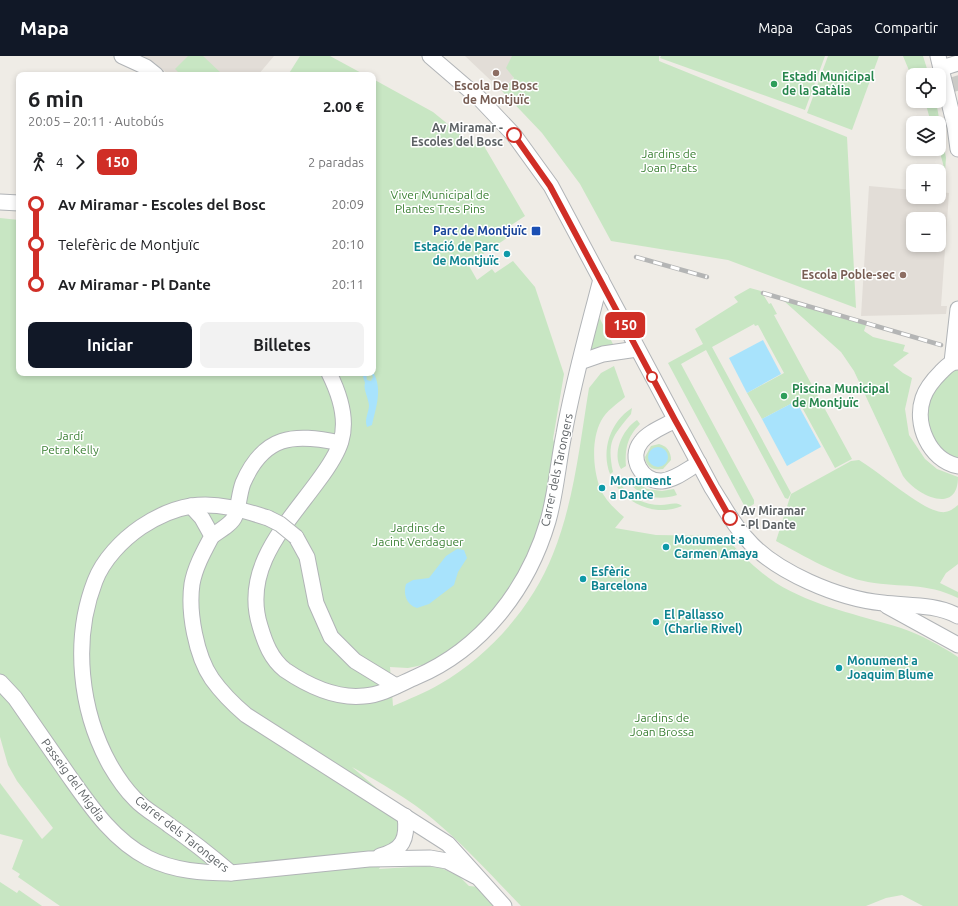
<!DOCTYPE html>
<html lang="es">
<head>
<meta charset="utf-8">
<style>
	body { margin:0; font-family:Ubuntu,sans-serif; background:#f2f2f2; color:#202124; height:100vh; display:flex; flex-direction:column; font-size:15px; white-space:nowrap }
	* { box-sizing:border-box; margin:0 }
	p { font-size:13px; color:#757577 }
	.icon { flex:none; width:22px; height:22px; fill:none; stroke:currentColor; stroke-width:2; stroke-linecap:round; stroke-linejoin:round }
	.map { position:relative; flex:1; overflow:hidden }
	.drawer { position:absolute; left:16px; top:16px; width:360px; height:304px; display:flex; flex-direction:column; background:#fff; border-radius:8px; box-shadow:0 2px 6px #0003 }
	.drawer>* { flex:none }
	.badge { padding:0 8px; border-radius:6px; font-size:14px; line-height:26px }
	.fabs { position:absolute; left:906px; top:12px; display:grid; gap:8px }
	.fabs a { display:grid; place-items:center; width:40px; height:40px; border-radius:8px; background:#fff; box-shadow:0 2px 6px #0003; font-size:20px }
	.map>.badge { position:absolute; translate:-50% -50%; box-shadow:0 0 0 2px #fff }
	.legs { display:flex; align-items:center; gap:6px; height:44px; padding:0 12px; font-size:13px }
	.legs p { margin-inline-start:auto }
	.overview { display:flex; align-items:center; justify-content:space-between; height:68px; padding:0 12px }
	h1 { font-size:22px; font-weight:600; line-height:30px }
	.button { display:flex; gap:8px; margin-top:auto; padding:8px 12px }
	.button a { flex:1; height:46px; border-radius:8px; background:#111827; color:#fff; font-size:16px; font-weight:600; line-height:46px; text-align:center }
	.button a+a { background:#f2f2f2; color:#202124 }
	ul { padding:0 12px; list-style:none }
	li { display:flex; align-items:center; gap:14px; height:40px; font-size:15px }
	li i { display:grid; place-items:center; width:6px; height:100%; margin:0 5px; background:currentColor }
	li i::after { content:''; width:10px; height:10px; margin:-5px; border:3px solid; border-radius:50%; background:#fff }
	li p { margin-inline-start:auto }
	li:first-child i { background:linear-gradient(#0000 50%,currentColor 0) }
	li:last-child i { background:linear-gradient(currentColor 50%,#0000 0) }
	header { display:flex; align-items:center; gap:24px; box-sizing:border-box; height:56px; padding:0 20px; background:#111827; color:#fff }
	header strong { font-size:19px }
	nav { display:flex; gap:22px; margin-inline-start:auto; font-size:14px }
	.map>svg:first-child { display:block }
</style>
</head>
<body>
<header>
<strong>Mapa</strong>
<nav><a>Mapa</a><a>Capas</a><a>Compartir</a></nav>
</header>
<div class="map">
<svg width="958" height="850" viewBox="0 0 958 850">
	<rect width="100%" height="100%" fill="#efece6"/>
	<!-- education -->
	<g fill="#e2ddd7" fill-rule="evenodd">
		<polygon points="139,0 274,0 258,19 169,19 155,7"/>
		<polygon points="465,0 512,0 514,21 502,35"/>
		<path d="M869 130 913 134V141H939V136L949 137 941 250H947L946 258 861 260ZM913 163H939V189H913Z"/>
	</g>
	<!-- green -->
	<g fill="#c8e6c3">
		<polygon points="188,0 203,0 223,19 181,19 175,13"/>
		<polygon points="300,0 330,0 365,19 288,19"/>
		<polygon points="512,0 659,0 659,5 847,81 856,252 728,204 611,185 580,128 542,77 502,35 514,22 506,12"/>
		<polygon points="661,0 825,0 805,54 660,2"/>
		<polygon points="828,0 879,0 852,74 807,57"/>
		<polygon points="903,0 923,0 929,19 913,19 913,24"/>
		<path d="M373 23 433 56 471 87 484 90 525 160 504 174 507 182 468 208 477 224 492 213 495 217 513 205 535 231 564 318 553 383 555 389C552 412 551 436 544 458 526 516 474 604 408 612 402 612 395 611 390 611L393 650C409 643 425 637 440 628 490 599 532 551 553 498 574 446 580 387 589 332L601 317 614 310 625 341C617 348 606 355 601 365 591 384 593 413 600 432 605 444 615 453 624 461L615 472 656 479 724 480C740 497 756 514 776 527 813 550 859 559 901 572 921 579 940 589 958 601V850H923L902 839 886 842 866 850H521C493 821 465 790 434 764 409 743 381 727 352 711L409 760 379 813 425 810 441 812 459 820 469 830 479 831 497 850H60L18 821 20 818 12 813 23 784 0 778V727L42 783 53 772 17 725 8 709 0 681V162L19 164V317H373Z"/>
		<polygon points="925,45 936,45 946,102 945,115 939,93 939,67 931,67"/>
		<polygon points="750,232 761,235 769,248 771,247 777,258 774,259 852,403 835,412 798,344 762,363 747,337 784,317 758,269 755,270 754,268 712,291 791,437 788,443 785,442 706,294 681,308 754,444 754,448 746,453 668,307 703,288 695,273 738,246 734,241"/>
		<path d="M784 245 866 269 864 275 873 281 905 289 903 295 909 297 893 309 903 317 912 322 905 353 909 379 925 403 937 413 958 421C958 460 916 439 903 420L854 315 841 296Z"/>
		<polygon points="599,261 614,290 588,296"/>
		<path d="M958 312V403C913 383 918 334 958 312Z"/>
		<path d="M632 352 631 358C612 381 607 385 613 416L610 418C601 394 610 366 632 352Z"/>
		<path d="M637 364 640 368C627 381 625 393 626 410L621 413C612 397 622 374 637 364Z"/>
		<path d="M659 388C667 390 671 396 671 404L663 413C653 415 646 411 645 401L651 390Z"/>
		<path d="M859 404C881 417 920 453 941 456 948 457 953 453 958 449V508L946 517 940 527 958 536V542C925 526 902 532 868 526 840 521 802 499 776 485L791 438 851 405Z"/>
		<path d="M632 423 647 433 662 435 674 433 677 439C658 445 640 441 628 425Z"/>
		<path d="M621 429C631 442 644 449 661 449 669 449 676 445 682 450 658 460 633 451 617 431Z"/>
		<polygon points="0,826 17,837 19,834 42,850 0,850"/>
	</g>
	<!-- water -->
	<g fill="#a8e3fc">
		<polygon points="763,284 781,318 747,337 729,302"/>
		<path d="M373 316C383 333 376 351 372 369L367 371C364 362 369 357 369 349 368 341 363 333 365 327L362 317H366L367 324 371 325 373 321 371 317Z"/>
		<polygon points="796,345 821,391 787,410 762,363"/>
		<circle cx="658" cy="401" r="10"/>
		<path d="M457 493 464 494 467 502 458 516 454 529 429 548 417 552C406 549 403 537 406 528L413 524 429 522 446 500Z"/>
	</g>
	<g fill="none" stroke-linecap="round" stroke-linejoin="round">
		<!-- minor-tunnel -->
		<polyline stroke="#cacac6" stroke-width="15" stroke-dasharray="15 8" stroke-linecap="butt" points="952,21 958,41"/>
		<defs>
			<g id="minor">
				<polyline points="122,0 146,11 156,19"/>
				<path d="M430 0 480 43 514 79 551 130 712 432C723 449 732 467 746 482 774 516 840 543 883 547 909 550 935 548 958 560"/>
				<polyline points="938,0 955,71 958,93"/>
				<polyline points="942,12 958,7"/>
				<polyline points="0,146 19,147"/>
				<polyline points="580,306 603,298 637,293"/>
				<polyline points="952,306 958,253"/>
				<path d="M958 306C950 306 946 311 941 316 934 323 926 333 923 342 914 368 929 404 958 410"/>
				<path d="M329 317C339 337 348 362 341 385 337 399 327 413 318 425 286 469 242 512 260 570 265 587 271 603 285 614 307 629 336 643 364 640 382 639 400 628 416 621 482 593 528 533 548 465 556 437 558 407 564 378 573 326 588 274 601 223"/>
				<path d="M675 364C665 370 648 376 641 386 628 402 642 426 662 425 675 424 688 413 699 407"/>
				<path d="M191 450 202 462 212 480C204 495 195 511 192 528 188 556 196 600 212 623 222 637 233 648 246 659L448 788 504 850"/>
				<path d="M268 462C243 454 218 446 191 450 173 453 156 461 141 471 122 484 103 504 95 525 72 584 80 655 110 709 117 721 126 734 135 743 144 753 159 761 169 769 191 784 211 800 231 817L369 803 430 802 447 805 475 820"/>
				<path d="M212 480C219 475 232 468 235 460 239 450 239 438 243 427 264 379 293 377 340 387"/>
				<polyline points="296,481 307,501 316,547 331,581 355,605 396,630"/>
				<polyline points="887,550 958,589"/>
				<path d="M0 626 15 642C33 668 51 694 69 720 91 751 113 784 148 802 174 815 203 817 231 817"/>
				<path d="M380 800C403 794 408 783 405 760"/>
			</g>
		</defs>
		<!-- minor casing -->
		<use href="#minor" stroke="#b1b4b7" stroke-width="17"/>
		<!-- minor -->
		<use href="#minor" stroke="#fff" stroke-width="15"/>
		<defs>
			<g id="rail">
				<polyline points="636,201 707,221"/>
				<polyline points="763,237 941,289"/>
			</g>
		</defs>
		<!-- rail casing -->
		<use href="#rail" stroke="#b4b5b5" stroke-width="4.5"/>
		<!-- rail -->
		<use href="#rail" stroke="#fff" stroke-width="3" stroke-dasharray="9" stroke-linecap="butt"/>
		<defs>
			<polyline id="minor-bridge" points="268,462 280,468 296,481"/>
		</defs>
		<!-- minor-bridge casing -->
		<use href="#minor-bridge" stroke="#b1b4b7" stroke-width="17" stroke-linecap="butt"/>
		<!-- minor-bridge -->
		<use href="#minor-bridge" stroke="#fff" stroke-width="15"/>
	</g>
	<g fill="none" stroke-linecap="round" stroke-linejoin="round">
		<defs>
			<polyline id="line-1" points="514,79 550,130 675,364 730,462"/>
		</defs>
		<!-- line-1 casing -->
		<use href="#line-1" stroke="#fff" stroke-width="9"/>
		<!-- line-1 -->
		<use href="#line-1" stroke="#d02e26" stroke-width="6"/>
	</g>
	<!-- markers -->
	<g fill="#8d6e63" stroke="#fff" stroke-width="1.5">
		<circle cx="496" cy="17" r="4"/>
		<circle cx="903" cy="219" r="4"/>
	</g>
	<g fill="#2e9e5b" stroke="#fff" stroke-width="1.5">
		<circle cx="774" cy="28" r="4"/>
		<circle cx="784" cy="340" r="4"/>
	</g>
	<g fill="#fff" stroke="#d02e26" stroke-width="2">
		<circle cx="514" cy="79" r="7"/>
		<circle cx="652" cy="321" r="5"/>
		<circle cx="730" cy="462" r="7"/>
	</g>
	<rect fill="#1a4fb4" stroke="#fff" stroke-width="1.5" x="531" y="170" width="10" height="10" rx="2"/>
	<g fill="#0f9aa8" stroke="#fff" stroke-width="1.5">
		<circle cx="507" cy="198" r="4"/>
		<circle cx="602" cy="432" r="4"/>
		<circle cx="666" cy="491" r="4"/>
		<circle cx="583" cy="523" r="4"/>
		<circle cx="656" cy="566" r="4"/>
		<circle cx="839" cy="612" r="4"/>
	</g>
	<g text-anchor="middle" stroke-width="3" stroke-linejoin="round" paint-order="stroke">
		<!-- leisure labels -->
		<g font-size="12" font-weight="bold" fill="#27864d" stroke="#fff" text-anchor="start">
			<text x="782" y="25">Estadi Municipal<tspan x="782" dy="14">de la Satàlia</tspan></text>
			<text x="792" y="337">Piscina Municipal<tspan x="792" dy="14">de Montjuïc</tspan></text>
		</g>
		<!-- education labels -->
		<g font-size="12" font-weight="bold" fill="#785e54" stroke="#fff">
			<text x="496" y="34">Escola De Bosc<tspan x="496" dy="14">de Montjuïc</tspan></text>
			<text x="895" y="223" text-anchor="end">Escola Poble-sec</text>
		</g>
		<!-- stop labels -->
		<g font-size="12" font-weight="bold" fill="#5d6265" stroke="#fff" text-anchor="end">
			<text x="503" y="76">Av Miramar -<tspan x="503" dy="14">Escoles del Bosc</tspan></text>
			<text x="741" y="459" text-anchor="start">Av Miramar<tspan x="741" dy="14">- Pl Dante</tspan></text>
		</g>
		<!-- park labels -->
		<g font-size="12" fill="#3e8237" stroke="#fff">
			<text x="669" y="102">Jardins de<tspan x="669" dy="14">Joan Prats</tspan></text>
			<text x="440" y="143">Viver Municipal de<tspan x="440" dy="14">Plantes Tres Pins</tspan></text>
			<text x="70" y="384">Jardí<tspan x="70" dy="14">Petra Kelly</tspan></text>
			<text x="418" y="476">Jardins de<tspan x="418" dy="14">Jacint Verdaguer</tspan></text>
			<text x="662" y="666">Jardins de<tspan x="662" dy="14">Joan Brossa</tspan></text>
		</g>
		<!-- transit labels -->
		<g font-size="12" font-weight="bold" fill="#164399" stroke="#fff" text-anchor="end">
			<text x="527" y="179">Parc de Montjuïc</text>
		</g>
		<!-- culture labels -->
		<g font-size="12" font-weight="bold" fill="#0d838f" stroke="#fff" text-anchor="start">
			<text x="499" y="195" text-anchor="end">Estació de Parc<tspan x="499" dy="14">de Montjuïc</tspan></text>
			<text x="610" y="429">Monument<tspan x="610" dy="14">a Dante</tspan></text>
			<text x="674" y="488">Monument a<tspan x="674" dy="14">Carmen Amaya</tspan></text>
			<text x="591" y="520">Esfèric<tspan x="591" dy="14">Barcelona</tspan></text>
			<text x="664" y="563">El Pallasso<tspan x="664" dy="14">(Charlie Rivel)</tspan></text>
			<text x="847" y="609">Monument a<tspan x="847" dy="14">Joaquim Blume</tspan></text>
		</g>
		<!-- street labels -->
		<g font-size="12" fill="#5d6265" stroke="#fff">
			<text transform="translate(557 414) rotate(-78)" y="4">Carrer dels Tarongers</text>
			<text transform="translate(73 724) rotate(54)" y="4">Passeig del Migdia</text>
			<text transform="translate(182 778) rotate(38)" y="4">Carrer dels Tarongers</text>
		</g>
	</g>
</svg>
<div class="fabs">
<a><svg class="icon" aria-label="locate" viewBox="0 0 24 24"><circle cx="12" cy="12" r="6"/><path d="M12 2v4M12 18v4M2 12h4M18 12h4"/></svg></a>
<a><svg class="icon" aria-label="layers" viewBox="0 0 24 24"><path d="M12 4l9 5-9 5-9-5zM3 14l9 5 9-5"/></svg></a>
<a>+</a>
<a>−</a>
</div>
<b class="badge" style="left:625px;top:269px;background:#d02e26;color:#fff">150</b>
<section class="drawer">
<div class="overview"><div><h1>6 min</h1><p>20:05 – 20:11 · Autobús</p></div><b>2.00 €</b></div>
<div class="legs"><svg class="icon" aria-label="walk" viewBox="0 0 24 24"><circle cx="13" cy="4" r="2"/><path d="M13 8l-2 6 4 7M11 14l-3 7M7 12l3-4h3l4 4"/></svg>4<svg class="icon" aria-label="forward" viewBox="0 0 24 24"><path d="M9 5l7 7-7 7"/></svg><b class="badge" style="background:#d02e26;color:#fff">150</b><p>2 paradas</p></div>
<ul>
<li><i style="color:#d02e26"></i><b>Av Miramar - Escoles del Bosc</b><p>20:09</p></li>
<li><i style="color:#d02e26"></i><span>Telefèric de Montjuïc</span><p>20:10</p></li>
<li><i style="color:#d02e26"></i><b>Av Miramar - Pl Dante</b><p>20:11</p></li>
</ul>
<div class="button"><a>Iniciar</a><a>Billetes</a></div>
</section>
</div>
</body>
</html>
